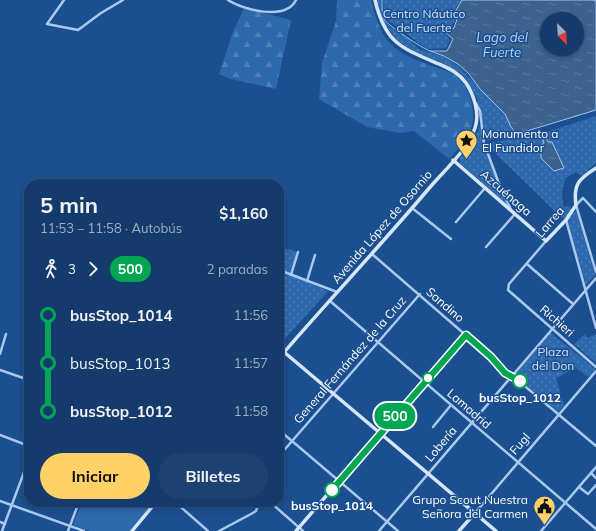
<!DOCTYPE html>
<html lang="es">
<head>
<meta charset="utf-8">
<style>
	body { margin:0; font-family:Mulish,sans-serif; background:#1d4271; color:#f1f3f6; height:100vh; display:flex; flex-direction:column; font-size:15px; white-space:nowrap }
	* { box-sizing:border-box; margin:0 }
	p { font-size:13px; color:#9dadc1 }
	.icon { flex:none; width:22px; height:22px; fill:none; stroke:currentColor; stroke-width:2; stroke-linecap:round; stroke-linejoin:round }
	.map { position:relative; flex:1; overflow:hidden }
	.side { position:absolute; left:24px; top:179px; width:260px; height:328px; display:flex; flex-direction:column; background:#143b6b; border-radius:16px; box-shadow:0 2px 6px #0003,0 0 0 1px #33557e }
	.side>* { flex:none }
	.badge { padding:0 8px; border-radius:13px; font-size:14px; line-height:26px }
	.needle { width:26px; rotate:156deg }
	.buttons { position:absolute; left:540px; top:12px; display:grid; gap:8px }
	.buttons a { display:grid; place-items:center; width:44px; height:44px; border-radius:50%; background:#143b6b; box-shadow:0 2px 6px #0003,0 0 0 1px #33557e; font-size:20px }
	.map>.badge { position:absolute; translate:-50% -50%; box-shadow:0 0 0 2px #fff }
	.legs { display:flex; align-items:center; gap:6px; height:44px; padding:0 16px; font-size:13px }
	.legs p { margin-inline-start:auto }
	.head { display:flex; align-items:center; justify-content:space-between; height:68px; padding:0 16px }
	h1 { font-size:22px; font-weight:700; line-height:30px }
	.button { display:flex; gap:8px; margin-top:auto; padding:8px 16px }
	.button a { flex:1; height:46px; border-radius:24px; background:#ffd166; color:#111; font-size:16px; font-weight:700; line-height:46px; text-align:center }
	.button a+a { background:#1d4271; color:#f1f3f6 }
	ul { padding:0 16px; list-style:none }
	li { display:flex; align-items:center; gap:14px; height:48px; font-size:15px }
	li i { display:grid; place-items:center; width:6px; height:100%; margin:0 5px; background:currentColor }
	li i::after { content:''; width:10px; height:10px; margin:-5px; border:3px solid; border-radius:50%; background:#143b6b }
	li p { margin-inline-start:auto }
	li:first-child i { background:linear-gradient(#0000 50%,currentColor 0) }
	li:last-child i { background:linear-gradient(currentColor 50%,#0000 0) }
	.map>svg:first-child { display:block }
</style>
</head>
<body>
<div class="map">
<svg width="596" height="531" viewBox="0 0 596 531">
	<defs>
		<pattern id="forest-firs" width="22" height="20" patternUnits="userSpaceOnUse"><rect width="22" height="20" fill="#2e69ad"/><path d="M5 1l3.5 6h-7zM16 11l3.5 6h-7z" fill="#4d80b9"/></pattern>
		<pattern id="park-dots" width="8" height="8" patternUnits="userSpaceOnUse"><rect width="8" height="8" fill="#2e69ad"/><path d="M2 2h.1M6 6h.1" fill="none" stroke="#4d80b9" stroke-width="1.8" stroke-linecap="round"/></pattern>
		<pattern id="water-ripples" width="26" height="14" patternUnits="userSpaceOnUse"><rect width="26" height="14" fill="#3c6290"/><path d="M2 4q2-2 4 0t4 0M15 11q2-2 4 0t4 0" fill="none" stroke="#597aa1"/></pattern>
	</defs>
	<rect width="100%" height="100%" fill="#1b4f8f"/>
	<!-- forest -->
	<g fill="url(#forest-firs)">
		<path d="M337 0H371C376 17 379 34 393 46 407 60 433 65 451 73 470 82 478 114 470 132 465 142 456 151 449 159L414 131 400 133 367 127 319 99 322 63 336 21Z"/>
		<polygon points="244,8 291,20 276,89 231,79 219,74 233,32"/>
	</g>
	<!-- park -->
	<g fill="url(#park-dots)">
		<polygon points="377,0 381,0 383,18 391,28 402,33 419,49 444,57 457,65 505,114 511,127 517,134 487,141 477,98 463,75 440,62 415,52 397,40 382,20"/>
		<polygon points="383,0 461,0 450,17 455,20 451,28 443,30 450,40 446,48 427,49 385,18"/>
		<path d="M596 116V163L581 176 576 172 566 178C562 187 561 197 564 207L569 206 571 209 565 219 561 217 494 152 490 143 527 135 528 138Z"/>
		<path d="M481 123C486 157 495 176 509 207L460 163V158L474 139Z"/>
		<polygon points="576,210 595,275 586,285 567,220"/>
		<polygon points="279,247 298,252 291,275 328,291 282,342 279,339"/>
		<polygon points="550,332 595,369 588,377 576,368 556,378 564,405 558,412 514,374"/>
		<polygon points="585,334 587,338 596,334 596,363 574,344"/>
	</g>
	<!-- pitch -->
	<polygon fill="#2e69ad" points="82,502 151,502 152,504 130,531 90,531 73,525"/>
	<!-- water -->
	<g fill="url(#water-ripples)" stroke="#9cc4f0" fill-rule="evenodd">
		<path d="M462 0H592L596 1V110L517 134 511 127 505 114 480 89 469 74 458 64 444 56 430 51H447L453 39 445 32 454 28 457 19 452 17ZM547 19H577V49H547Z"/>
		<polygon points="546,138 548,142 552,142 564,168 554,171 541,158 541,145 544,143 543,139"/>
	</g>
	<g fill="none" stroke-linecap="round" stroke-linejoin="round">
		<!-- stream -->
		<g stroke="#9cc4f0" stroke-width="1">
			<path d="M382 0C382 6 382 14 384 19 387 25 423 49 430 51"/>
			<polyline points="542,134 544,139"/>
		</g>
		<!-- street -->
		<g stroke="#a9c9ee" stroke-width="2.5">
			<polyline points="64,0 47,24 78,30 101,13 123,0"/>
			<path d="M228 0C243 10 286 21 296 0"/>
			<polyline points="476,103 480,111 484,143 498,181 511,210"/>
			<polyline points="412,208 451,239"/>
			<polyline points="596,212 583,198 576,205 596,272"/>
			<polyline points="566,220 596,328"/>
			<polyline points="456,222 485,188"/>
			<polyline points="546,241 509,284 508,290 596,367"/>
			<polyline points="486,247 515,214"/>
			<polyline points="372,254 491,357 505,373 514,377 596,446"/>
			<polyline points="527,264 573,304"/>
			<polyline points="279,270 337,292"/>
			<polyline points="291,275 298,252"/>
			<polyline points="307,281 315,255"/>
			<polyline points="330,301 596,529"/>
			<polyline points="279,347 284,352"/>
			<polyline points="0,354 6,334"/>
			<polyline points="0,370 29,380"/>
			<polyline points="433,427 451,405"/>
			<polyline points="279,430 398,531"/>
			<polyline points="381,432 466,335"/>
			<polyline points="0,435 29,446"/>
			<polyline points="279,456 420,294"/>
			<polyline points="591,473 596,478"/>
			<polyline points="579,487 588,494 596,485"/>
			<polyline points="0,501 84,531"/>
			<polyline points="175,502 208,531"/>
			<polyline points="270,502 303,531"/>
			<polyline points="475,513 596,371"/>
			<polyline points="0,522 5,524"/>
			<polyline points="2,531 29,459"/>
			<polyline points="68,531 79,502"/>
			<polyline points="219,531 251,514 256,511 259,502"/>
			<polyline points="379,531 596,278"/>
			<polyline points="541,531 596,467"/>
		</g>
		<!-- secondary -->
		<g stroke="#d6e6fa" stroke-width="3.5">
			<path d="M453 160 546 241 566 220 576 205C573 184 579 179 596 168"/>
			<polyline points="284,352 496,531"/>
			<path d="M279 358C329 300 382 244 431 186 445 170 469 148 475 128 480 114 474 95 466 83 459 73 450 69 439 64 401 48 385 43 375 0"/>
			<polyline points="132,531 156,502"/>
			<polyline points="296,531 381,432"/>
			<polyline points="459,531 475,513"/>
		</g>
	</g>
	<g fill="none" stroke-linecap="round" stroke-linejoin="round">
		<defs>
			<polyline id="line-1" points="332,490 466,335 491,357 505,373 520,381"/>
		</defs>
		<!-- line-1 casing -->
		<use href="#line-1" stroke="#fff" stroke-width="9"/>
		<!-- line-1 -->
		<use href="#line-1" stroke="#00a651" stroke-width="6"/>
	</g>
	<!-- icons -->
	<defs>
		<symbol id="sight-pin" viewBox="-11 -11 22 30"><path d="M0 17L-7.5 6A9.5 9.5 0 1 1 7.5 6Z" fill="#ffd166" stroke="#1b4f8f"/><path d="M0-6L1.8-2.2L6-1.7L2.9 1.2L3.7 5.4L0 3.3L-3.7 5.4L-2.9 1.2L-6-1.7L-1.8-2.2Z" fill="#111"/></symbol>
		<symbol id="civic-pin" viewBox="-11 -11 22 30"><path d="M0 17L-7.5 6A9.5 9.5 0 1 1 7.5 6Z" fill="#ffd166" stroke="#1b4f8f"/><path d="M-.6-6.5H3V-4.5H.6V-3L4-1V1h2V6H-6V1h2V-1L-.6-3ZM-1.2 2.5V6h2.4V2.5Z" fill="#111"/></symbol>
	</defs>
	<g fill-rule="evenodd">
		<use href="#sight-pin" x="454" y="128" width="25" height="34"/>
		<use href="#civic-pin" x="532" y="494" width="25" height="34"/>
	</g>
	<!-- markers -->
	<g fill="#fff" stroke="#00a651" stroke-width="2">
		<circle cx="428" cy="378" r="5"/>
		<circle cx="520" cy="381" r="7"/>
		<circle cx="332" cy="490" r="7"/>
	</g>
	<g text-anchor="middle" stroke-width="3" stroke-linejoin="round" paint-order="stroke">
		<!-- park labels -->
		<g font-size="12" fill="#cfe3fa" stroke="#1b4f8f">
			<text x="424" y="18">Centro Náutico<tspan x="424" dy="14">del Fuerte</tspan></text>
			<text x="553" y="356">Plaza<tspan x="553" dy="14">del Don</tspan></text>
		</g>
		<!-- poi labels -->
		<g font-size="12" fill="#fff" stroke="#1b4f8f" text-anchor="start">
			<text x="482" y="138">Monumento a<tspan x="482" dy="14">El Fundidor</tspan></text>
			<text x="528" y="504" text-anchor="end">Grupo Scout Nuestra<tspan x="528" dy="14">Señora del Carmen</tspan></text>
		</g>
		<!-- street labels -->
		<g font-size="12" fill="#fff" stroke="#1b4f8f">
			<text transform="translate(506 193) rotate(41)" y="4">Azcuénaga</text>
			<text transform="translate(550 222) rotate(-49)" y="4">Larrea</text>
			<text transform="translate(382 227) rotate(-49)" y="4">Avenida López de Osornio</text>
			<text transform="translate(445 305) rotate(41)" y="4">Sandino</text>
			<text transform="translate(557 321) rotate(41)" y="4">Richieri</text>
			<text transform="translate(350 360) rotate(-49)" y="4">General Fernández de la Cruz</text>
			<text transform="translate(469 409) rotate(41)" y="4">Lamadrid</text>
			<text transform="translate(441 444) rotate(-50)" y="4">Lobería</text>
			<text transform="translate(520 444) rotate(-49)" y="4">Fugl</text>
		</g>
		<!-- stop labels -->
		<g font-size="12" font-weight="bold" fill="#fff" stroke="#1b4f8f">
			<text x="520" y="402">busStop_1012</text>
			<text x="332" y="510">busStop_1014</text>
		</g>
		<!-- water labels -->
		<g font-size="13" font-style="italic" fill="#b5d3f5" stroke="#1b4f8f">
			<text x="502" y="42">Lago del<tspan x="502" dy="15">Fuerte</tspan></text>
		</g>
	</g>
</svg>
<div class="buttons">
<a><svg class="needle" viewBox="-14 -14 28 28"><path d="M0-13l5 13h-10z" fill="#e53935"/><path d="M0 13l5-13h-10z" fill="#9dadc1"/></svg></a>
</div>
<b class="badge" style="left:395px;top:416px;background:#00a651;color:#fff">500</b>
<section class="side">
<div class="head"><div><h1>5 min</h1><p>11:53 – 11:58 · Autobús</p></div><b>$1,160</b></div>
<div class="legs"><svg class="icon" aria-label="walk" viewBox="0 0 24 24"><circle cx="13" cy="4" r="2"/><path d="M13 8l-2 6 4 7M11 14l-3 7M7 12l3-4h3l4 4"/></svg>3<svg class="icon" aria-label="forward" viewBox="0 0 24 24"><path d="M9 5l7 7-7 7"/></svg><b class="badge" style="background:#00a651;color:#fff">500</b><p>2 paradas</p></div>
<ul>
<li><i style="color:#00a651"></i><b>busStop_1014</b><p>11:56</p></li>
<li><i style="color:#00a651"></i><span>busStop_1013</span><p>11:57</p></li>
<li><i style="color:#00a651"></i><b>busStop_1012</b><p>11:58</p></li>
</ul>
<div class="button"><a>Iniciar</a><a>Billetes</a></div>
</section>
</div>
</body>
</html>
